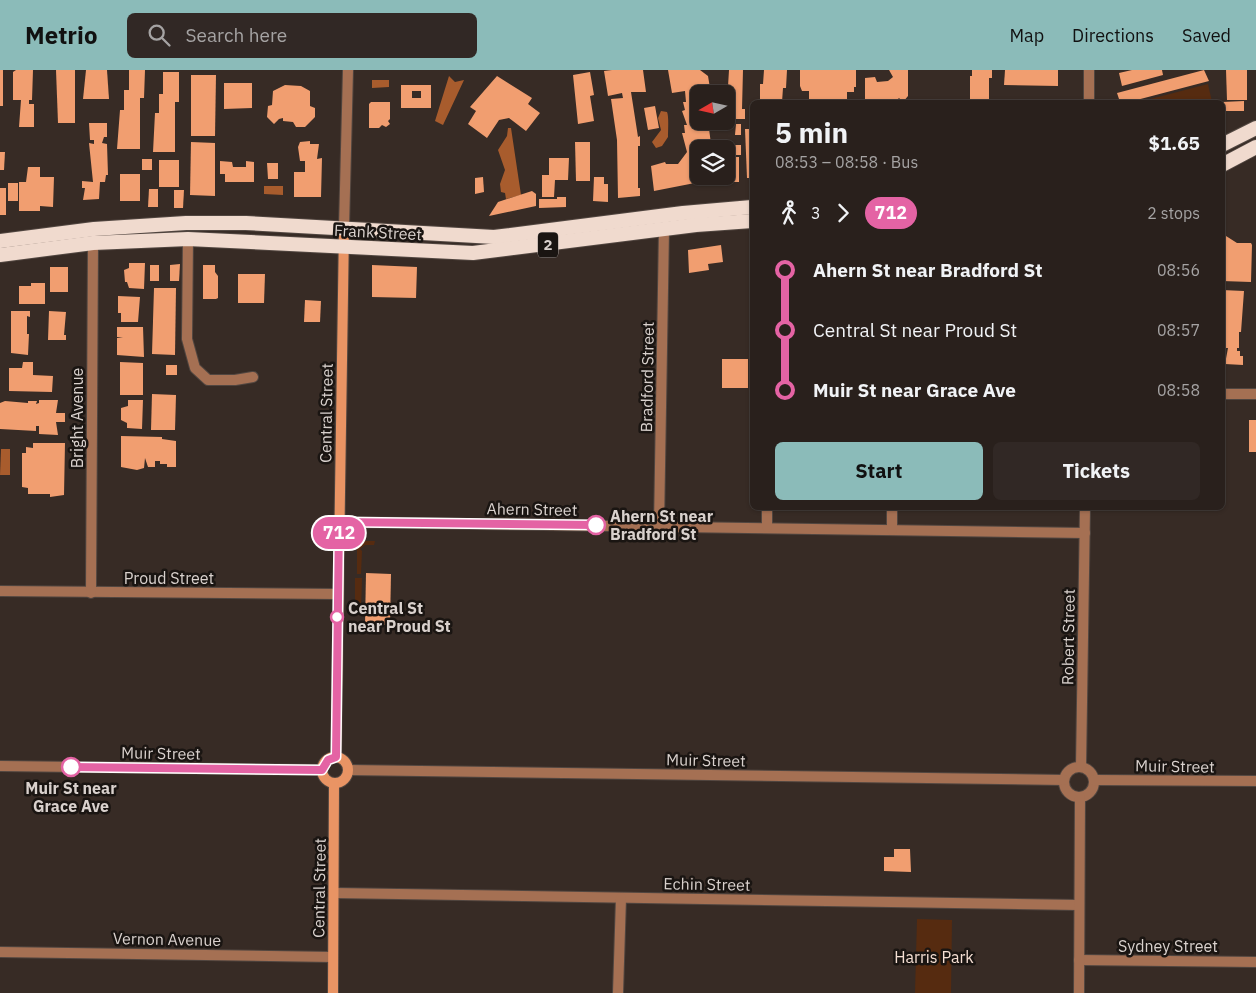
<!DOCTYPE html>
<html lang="en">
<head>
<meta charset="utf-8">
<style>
	body { margin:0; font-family:"IBM Plex Sans",sans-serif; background:#312825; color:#f1f3f6; height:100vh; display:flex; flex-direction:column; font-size:19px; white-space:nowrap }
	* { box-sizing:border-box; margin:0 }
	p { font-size:16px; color:#a5a3a3 }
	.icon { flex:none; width:28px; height:28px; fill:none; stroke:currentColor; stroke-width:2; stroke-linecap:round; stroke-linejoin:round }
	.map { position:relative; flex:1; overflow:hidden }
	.side { position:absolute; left:750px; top:30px; width:475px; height:410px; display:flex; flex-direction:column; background:#29201c; border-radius:8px; box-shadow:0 1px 4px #0004,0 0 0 1px #453e3b }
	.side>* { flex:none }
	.badge { padding:0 10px; border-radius:16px; font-size:18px; line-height:32px }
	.needle { width:32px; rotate:261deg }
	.tools { position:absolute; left:690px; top:15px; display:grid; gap:10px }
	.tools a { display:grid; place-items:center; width:45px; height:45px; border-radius:8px; background:#29201c; box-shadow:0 1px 4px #0004,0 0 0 1px #453e3b; font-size:25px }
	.map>.badge { position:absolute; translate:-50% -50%; box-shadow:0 0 0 2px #fff }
	.legs { display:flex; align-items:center; gap:8px; height:55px; padding:0 25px; font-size:16px }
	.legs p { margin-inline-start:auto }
	.headline { display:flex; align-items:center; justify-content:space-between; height:85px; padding:0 25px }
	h1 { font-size:28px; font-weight:700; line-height:38px }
	.action { display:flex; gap:10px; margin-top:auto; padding:10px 25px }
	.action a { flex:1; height:58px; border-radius:8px; background:#8bbbb9; color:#111; font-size:20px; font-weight:700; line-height:58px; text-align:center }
	.action a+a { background:#312825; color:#f1f3f6 }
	ul { padding:0 25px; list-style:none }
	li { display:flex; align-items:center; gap:18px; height:60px; font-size:19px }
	li i { display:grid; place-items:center; width:8px; height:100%; margin:0 6px; background:currentColor }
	li i::after { content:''; width:12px; height:12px; margin:-6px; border:4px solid; border-radius:50%; background:#29201c }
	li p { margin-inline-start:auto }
	li:first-child i { background:linear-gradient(#0000 50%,currentColor 0) }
	li:last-child i { background:linear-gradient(currentColor 50%,#0000 0) }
	header { display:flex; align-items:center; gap:30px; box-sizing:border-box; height:70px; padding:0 25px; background:#8bbbb9; color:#111 }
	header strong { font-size:24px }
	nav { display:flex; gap:28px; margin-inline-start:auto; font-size:18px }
	.search { width:350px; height:45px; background:#312825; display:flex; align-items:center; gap:12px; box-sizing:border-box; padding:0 18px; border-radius:8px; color:#a5a3a3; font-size:19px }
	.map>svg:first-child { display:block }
</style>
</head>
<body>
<header>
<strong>Metrio</strong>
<div class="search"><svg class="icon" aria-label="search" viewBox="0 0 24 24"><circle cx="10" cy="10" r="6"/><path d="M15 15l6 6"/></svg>Search here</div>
<nav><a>Map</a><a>Directions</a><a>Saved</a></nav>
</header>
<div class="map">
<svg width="1256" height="923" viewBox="0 0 1256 923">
	<rect width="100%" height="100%" fill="#372b25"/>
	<!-- green -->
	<g fill="#562b10">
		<polygon points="1208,14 1212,32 1139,32"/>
		<polygon points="365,471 375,471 374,475 365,475 360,479 362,481 361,504 357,504 357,477"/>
		<polygon points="355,508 362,508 361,541 355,541"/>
		<polygon points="917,849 952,850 951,923 915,923"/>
	</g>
	<!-- water -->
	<g fill="#a85c2d">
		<polygon points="449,6 455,12 464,10 443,55 435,51"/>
		<polygon points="372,10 389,10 389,17 372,18"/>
		<path d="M661 41 667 42C669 46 668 61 668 67L662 76 656 78 652 72 661 60 658 48Z"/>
		<polygon points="508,58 511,58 521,125 506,129 505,123 501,122 500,114 505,100 498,80 507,66"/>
		<polygon points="264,116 283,116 283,125 264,124"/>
		<polygon points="1,379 10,379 10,405 0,405"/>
	</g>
	<!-- building -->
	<g fill="#f19e70" fill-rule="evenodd">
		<rect x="0" y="0" width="3" height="36"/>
		<polygon points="16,0 33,0 32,30 29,30 29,34 34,34 34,57 19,57 21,30 13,30 13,2"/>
		<polygon points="56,0 75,0 75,53 58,53"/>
		<polygon points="86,0 107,0 109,29 83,29"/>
		<polygon points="129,0 145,0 144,28 140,28 140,79 117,79 120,40 124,40 124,20 129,20"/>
		<polygon points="612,0 643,0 646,22 631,22 638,67 640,66 640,76 638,76 638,118 640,118 640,126 618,128 617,70 611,29 623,28 622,23 608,26 604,1"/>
		<polygon points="668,0 700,0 708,6 711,24 699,24 699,51 708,51 711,74 708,75 708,79 699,79 699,106 704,106 700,112 654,121 651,96 665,92 666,94 678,94 687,82 682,63 685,63 684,55 687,55 682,41 685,40 683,32 686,32 685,21 672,23"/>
		<polygon points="729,0 743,0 742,39 745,39 745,49 726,49"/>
		<polygon points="764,0 787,0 786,18 783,18 782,32 760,32 760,14 763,14"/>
		<polygon points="800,0 856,0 856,17 854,17 854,22 847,22 847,32 809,32 809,21 802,21 800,16"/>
		<polygon points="889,0 908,0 908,26 903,32 899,28 896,31 865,31 865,8 875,7 877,12 888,11 893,7"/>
		<polygon points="972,0 992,0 992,8 989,8 989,32 970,32 970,6 972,6"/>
		<polygon points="1005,0 1058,0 1058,16 1004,15"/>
		<polygon points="1132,0 1162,0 1163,5 1122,16 1119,3"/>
		<polygon points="1204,0 1209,11 1129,32 1120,32 1117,23"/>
		<polygon points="1226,0 1247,0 1247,30 1227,30"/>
		<polygon points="163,2 179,2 179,32 175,32 175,82 153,82 155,43 159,43 159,24 163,24"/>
		<polygon points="590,2 594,25 590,26 594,51 578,54 573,5"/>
		<polygon points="191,5 216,5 215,66 191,66"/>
		<polygon points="497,6 532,28 528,34 540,43 526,61 509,48 499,50 487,68 468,54 476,41 470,37"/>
		<polygon points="224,13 252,13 252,38 224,39"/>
		<polygon points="285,15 301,16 310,21 310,36 315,38 315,47 305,57 296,57 293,52 283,51 283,48 279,49 274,54 267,47 268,36 272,35 273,21"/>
		<path d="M401 15H431V38H401ZM412 21H421V28H412Z"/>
		<polygon points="1006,29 1024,30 1029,32 1006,32"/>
		<polygon points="1244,31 1244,41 1222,41 1222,32"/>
		<polygon points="371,32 390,32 390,49 388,51 390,54 386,57 382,55 379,58 369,58 369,34"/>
		<polygon points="655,36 659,58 648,60 644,38"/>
		<polygon points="89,53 107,53 107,67 104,67 102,73 107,74 108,105 106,105 105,112 100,112 99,129 83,130 85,118 82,118 82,111 93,112 89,73 94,74 94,70 90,70"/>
		<polygon points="736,54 741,54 741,65 735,65"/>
		<polygon points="745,59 752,59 752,108 747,108"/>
		<polygon points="310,71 310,74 319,74 317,89 322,88 321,127 294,127 294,102 305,102 305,91 300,91 298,77 300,72"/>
		<polygon points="191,72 215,73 215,126 190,125"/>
		<polygon points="575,72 590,72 590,111 576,111"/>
		<rect x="732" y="75" width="9" height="10"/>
		<polygon points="719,77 730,77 730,87 739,87 739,112 719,112 719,106 726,106 726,79 719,79"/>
		<polygon points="0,82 5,82 4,100 0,100"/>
		<polygon points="549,88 569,88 568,110 555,110 554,127 542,127 542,105 549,105"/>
		<rect x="142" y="89" width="10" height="11"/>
		<rect x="159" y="90" width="20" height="27"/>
		<polygon points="220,91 232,92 233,97 246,97 246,91 254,92 254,112 225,112 225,104 220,104"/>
		<polygon points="267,93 278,93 278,109 268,109"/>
		<polygon points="28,97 40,97 40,107 54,107 53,137 40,136 40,141 19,141 19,112 26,112"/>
		<rect x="120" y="104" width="20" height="27"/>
		<polygon points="483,107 484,122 475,124 475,108"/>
		<polygon points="594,107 604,107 604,114 608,114 608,132 593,131"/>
		<rect x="8" y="113" width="10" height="18"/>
		<rect x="0" y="118" width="6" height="27"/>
		<polygon points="149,119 158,119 158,137 148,137"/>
		<polygon points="174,120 184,120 183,138 174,138"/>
		<polygon points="532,121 536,124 536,136 489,146 498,132"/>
		<polygon points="557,127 566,127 566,137 539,138 539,129 557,129"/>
		<polygon points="1222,154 1226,166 1237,173 1251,173 1252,175 1251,212 1222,211"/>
		<polygon points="721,175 723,192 708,194 709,200 689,203 688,180"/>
		<polygon points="129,193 145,193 144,219 129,218 127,212 125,212 124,200 129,198"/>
		<polygon points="180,194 179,211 170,211 170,195"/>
		<rect x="150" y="195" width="9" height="16"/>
		<polygon points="203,195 215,195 215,202 218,206 218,228 216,229 203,229"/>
		<polygon points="372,195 417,197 416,228 372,227"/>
		<rect x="50" y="197" width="18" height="25"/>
		<polygon points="238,204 265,204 264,233 238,233"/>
		<polygon points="31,213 45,213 45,234 19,234 19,216 31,216"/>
		<polygon points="154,218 176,218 175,285 152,284"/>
		<polygon points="1222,220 1244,221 1241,262 1239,262 1239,278 1237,278 1237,281 1240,281 1240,286 1243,286 1243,295 1225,294 1228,278 1222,278"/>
		<polygon points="118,226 140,227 138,252 121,252 121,243 118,243"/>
		<polygon points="305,230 321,231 320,252 304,252"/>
		<polygon points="11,241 30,241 30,247 27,246 27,264 29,264 28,285 11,283"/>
		<polygon points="49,241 66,242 64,265 66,265 66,270 48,270"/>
		<polygon points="117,257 143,257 144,287 117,285 117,268 123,268 117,267"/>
		<rect x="722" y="289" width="26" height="29"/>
		<polygon points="23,292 33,292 33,305 53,306 52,322 9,321 9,298 22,298"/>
		<polygon points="120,292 143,293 143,325 120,325"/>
		<rect x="166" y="295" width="11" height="10"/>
		<polygon points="152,324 176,325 175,360 151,360"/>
		<polygon points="39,330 58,330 56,343 65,343 65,352 56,352 58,365 39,364 39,356 36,356 36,361 0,359 0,333 5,331 28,333 28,331 37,331 36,334 39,333"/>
		<polygon points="128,330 143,330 142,359 127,358 127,353 121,350 121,338 128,336"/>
		<rect x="1249" y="350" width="7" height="32"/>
		<polygon points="121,366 162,367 162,369 176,371 176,397 167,397 167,394 160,394 160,391 155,391 155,397 148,397 145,388 144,398 137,400 121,397"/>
		<polygon points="33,373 65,373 64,425 50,427 50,424 28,424 28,418 22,417 22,383 26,383 26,377 33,378"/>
		<polygon points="366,503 391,504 390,555 365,555"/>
		<polygon points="894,779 910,779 911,802 884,801 884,787 894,787"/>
	</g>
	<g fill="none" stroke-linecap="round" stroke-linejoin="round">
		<defs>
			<g id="minor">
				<polyline points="1089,0 1089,32"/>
				<polyline points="344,158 348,0"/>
				<polyline points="188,169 187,269 195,298 208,310 235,310 253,307"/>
				<polyline points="1222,324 1256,324"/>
				<polyline points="339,452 1085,463"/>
				<polyline points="659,456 664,159"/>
				<polyline points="767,457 767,438"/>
				<polyline points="892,460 892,438"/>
				<polyline points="0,521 338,524"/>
				<polyline points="91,523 93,173"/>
				<polyline points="0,696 322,700"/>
				<circle cx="1079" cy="712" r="15"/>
				<polyline points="1081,697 1085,438"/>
				<polyline points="348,700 1064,710"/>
				<polyline points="1094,710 1256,711"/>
				<polyline points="334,823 1079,835"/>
				<polyline points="0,882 333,887"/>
				<polyline points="1079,890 1256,892"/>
				<polyline points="618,923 621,828"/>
				<polyline points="1079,923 1080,727"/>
			</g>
			<g id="secondary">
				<polyline points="336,687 344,158"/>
				<circle cx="335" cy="700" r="13"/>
				<polyline points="333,923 334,713"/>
			</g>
			<g id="trunk">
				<polyline points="1222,75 1256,58"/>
				<polyline points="1222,95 1256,77"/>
				<polyline points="0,171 94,159 186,153 246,153 494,167 683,143 752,137"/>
				<polyline points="0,185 93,173 188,169 473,183 696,155 752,151"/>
			</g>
		</defs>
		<!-- minor casing -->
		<use href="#minor" stroke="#514640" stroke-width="12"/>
		<!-- secondary casing -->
		<use href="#secondary" stroke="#514640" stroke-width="12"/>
		<!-- trunk casing -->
		<use href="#trunk" stroke="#514640" stroke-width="16"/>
		<!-- minor -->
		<use href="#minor" stroke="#a57053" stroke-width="10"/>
		<!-- secondary -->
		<use href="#secondary" stroke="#e99464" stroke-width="10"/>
		<!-- trunk -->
		<use href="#trunk" stroke="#f0dace" stroke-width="14"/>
	</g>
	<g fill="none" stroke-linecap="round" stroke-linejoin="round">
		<defs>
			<polyline id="line-1" points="71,697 322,700 328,690 336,687 339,452 596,455"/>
		</defs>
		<!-- line-1 casing -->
		<use href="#line-1" stroke="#fff" stroke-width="11"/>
		<!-- line-1 -->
		<use href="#line-1" stroke="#e463a4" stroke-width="8"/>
	</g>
	<!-- markers -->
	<g fill="#fff" stroke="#e463a4" stroke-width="2.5">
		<circle cx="596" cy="455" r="9"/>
		<circle cx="337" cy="547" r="6"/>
		<circle cx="71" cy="697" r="9"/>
	</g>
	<g text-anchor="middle" stroke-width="5" stroke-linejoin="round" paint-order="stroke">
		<!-- shield labels -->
		<rect fill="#1a1512" stroke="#a09995" stroke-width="1" x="538" y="162.5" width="20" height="25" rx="4"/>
		<g font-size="15" font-weight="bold" fill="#d9d1cd">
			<text x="548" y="180">2</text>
		</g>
		<!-- street labels -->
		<g font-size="16" fill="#d9d1cd" stroke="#1a1512">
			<text transform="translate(378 162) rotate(3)" y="6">Frank Street</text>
			<text transform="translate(647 307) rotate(-89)" y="6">Bradford Street</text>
			<text transform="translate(326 343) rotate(-89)" y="6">Central Street</text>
			<text transform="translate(77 348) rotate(-90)" y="6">Bright Avenue</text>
			<text transform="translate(532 439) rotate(1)" y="6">Ahern Street</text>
			<text x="169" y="514">Proud Street</text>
			<text transform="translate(1068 567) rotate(-89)" y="6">Robert Street</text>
			<text transform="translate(161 683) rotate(1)" y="6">Muir Street</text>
			<text transform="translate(706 690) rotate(1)" y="6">Muir Street</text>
			<text transform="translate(1175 696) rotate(1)" y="6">Muir Street</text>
			<text transform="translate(707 814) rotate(1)" y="6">Echin Street</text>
			<text transform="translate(319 818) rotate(-89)" y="6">Central Street</text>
			<text transform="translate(167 869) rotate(1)" y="6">Vernon Avenue</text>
			<text x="1168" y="882">Sydney Street</text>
		</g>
		<!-- stop labels -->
		<g font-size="16" font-weight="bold" fill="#d9d1cd" stroke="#1a1512" text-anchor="start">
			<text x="610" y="452">Ahern St near<tspan x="610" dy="18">Bradford St</tspan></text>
			<text x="348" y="544">Central St<tspan x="348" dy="18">near Proud St</tspan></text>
			<text x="71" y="724" text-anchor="middle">Muir St near<tspan x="71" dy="18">Grace Ave</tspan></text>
		</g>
		<!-- park labels -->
		<g font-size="16" fill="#f5dfd3" stroke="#1a1512">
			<text x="934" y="893">Harris Park</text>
		</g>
	</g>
</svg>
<div class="tools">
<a><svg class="needle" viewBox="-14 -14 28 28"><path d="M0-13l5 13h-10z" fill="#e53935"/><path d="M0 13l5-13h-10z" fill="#a5a3a3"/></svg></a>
<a><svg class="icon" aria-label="layers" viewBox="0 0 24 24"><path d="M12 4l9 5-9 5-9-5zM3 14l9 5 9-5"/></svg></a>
</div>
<b class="badge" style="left:339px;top:463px;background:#e463a4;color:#fff">712</b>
<section class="side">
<div class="headline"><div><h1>5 min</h1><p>08:53 – 08:58 · Bus</p></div><b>$1.65</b></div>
<div class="legs"><svg class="icon" aria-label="walk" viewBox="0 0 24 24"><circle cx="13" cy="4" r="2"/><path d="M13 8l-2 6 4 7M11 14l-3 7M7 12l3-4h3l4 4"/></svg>3<svg class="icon" aria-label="forward" viewBox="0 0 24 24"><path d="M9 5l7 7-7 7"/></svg><b class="badge" style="background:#e463a4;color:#fff">712</b><p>2 stops</p></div>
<ul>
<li><i style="color:#e463a4"></i><b>Ahern St near Bradford St</b><p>08:56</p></li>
<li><i style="color:#e463a4"></i><span>Central St near Proud St</span><p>08:57</p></li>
<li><i style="color:#e463a4"></i><b>Muir St near Grace Ave</b><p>08:58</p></li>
</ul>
<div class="action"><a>Start</a><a>Tickets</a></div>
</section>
</div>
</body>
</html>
